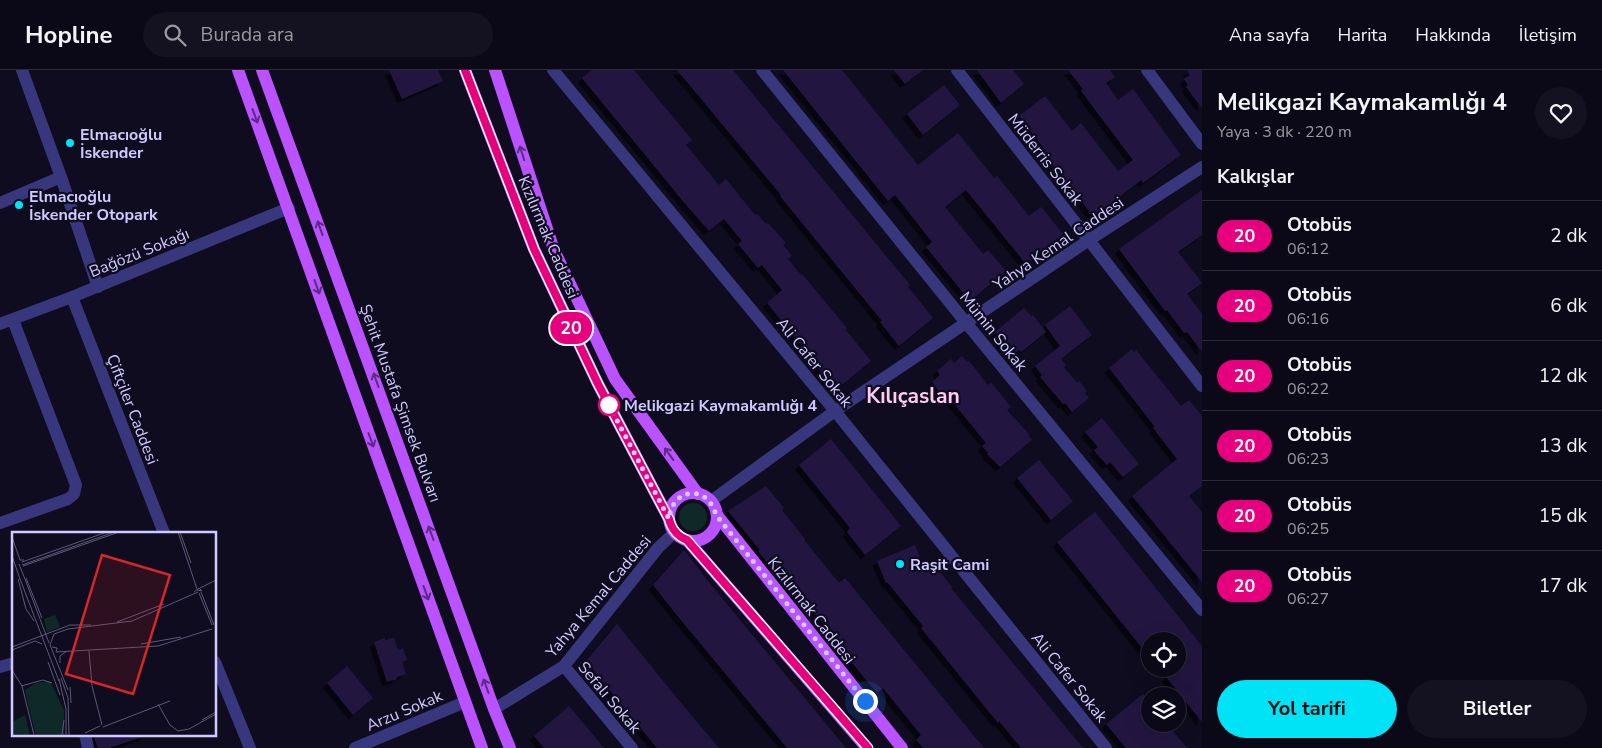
<!DOCTYPE html>
<html lang="tr">
<head>
<meta charset="utf-8">
<style>
	body { margin:0; font-family:"Nunito Sans",sans-serif; background:#141220; color:#f1f3f6; height:100vh; display:flex; flex-direction:column; font-size:19px; white-space:nowrap }
	* { box-sizing:border-box; margin:0 }
	p { font-size:16px; color:#9a9aa1 }
	.icon { flex:none; width:28px; height:28px; fill:none; stroke:currentColor; stroke-width:2; stroke-linecap:round; stroke-linejoin:round }
	.map { position:relative; flex:1; overflow:hidden }
	.panel { display:flex; flex-direction:column; background:#0b0917; width:400px }
	.panel>* { flex:none }
	.badge { padding:0 10px; border-radius:16px; font-size:18px; line-height:32px }
	.buttons { position:absolute; left:1141px; top:562px; display:grid; gap:10px }
	.buttons a { display:grid; place-items:center; width:45px; height:45px; border-radius:50%; background:#0b0917; box-shadow:0 5px 20px #0002,0 0 0 1px #2b2a36; font-size:25px }
	.you { position:absolute; width:25px; height:25px; margin:-12px; border:4px solid #fff; border-radius:50%; background:#1a73e8; box-shadow:0 0 0 8px #1a73e833 }
	.map>.badge { position:absolute; translate:-50% -50%; box-shadow:0 0 0 2px #fff }
	h2 { padding:0 15px; font-size:19px; line-height:45px }
	.round { display:grid; place-items:center; flex:none; width:52px; height:52px; border-radius:26px; background:#141220 }
	.head { display:flex; align-items:center; justify-content:space-between; height:85px; padding:0 15px }
	h1 { font-size:24px; font-weight:700; line-height:38px }
	.cta { display:flex; gap:10px; margin-top:auto; padding:10px 15px }
	.cta a { flex:1; height:58px; border-radius:30px; background:#00e2f5; color:#111; font-size:20px; font-weight:700; line-height:58px; text-align:center }
	.cta a+a { background:#141220; color:#f1f3f6 }
	ul { padding:0; list-style:none }
	li { display:flex; align-items:center; gap:15px; height:70px; padding:0 15px; border-top:1px solid #2b2a36 }
	li div { flex:1 }
	li b { display:block; font-size:19px }
	li em { font-style:normal }
	li .badge { min-width:55px; font-weight:700; text-align:center }
	header { display:flex; align-items:center; gap:30px; box-sizing:border-box; height:70px; padding:0 25px; background:#0b0917; border-bottom:1px solid #2b2a36 }
	header strong { font-size:24px }
	nav { display:flex; gap:28px; margin-inline-start:auto; font-size:18px }
	.search { width:350px; height:45px; background:#141220; display:flex; align-items:center; gap:12px; box-sizing:border-box; padding:0 18px; border-radius:28px; color:#9a9aa1; font-size:19px }
	main { display:flex; flex:1; min-height:0 }
	.map>svg:first-child { display:block }
</style>
</head>
<body>
<header>
<strong>Hopline</strong>
<div class="search"><svg class="icon" aria-label="search" viewBox="0 0 24 24"><circle cx="10" cy="10" r="6"/><path d="M15 15l6 6"/></svg>Burada ara</div>
<nav><a>Ana sayfa</a><a>Harita</a><a>Hakkında</a><a>İletişim</a></nav>
</header>
<main>
<div class="map">
<svg width="1202" height="678" viewBox="0 0 1202 678">
	<defs>
		<filter id="shadow"><feDropShadow dx="-4.5" dy="4.5" stdDeviation="0" flood-color="#0009"/></filter>
	</defs>
	<rect width="100%" height="100%" fill="#0f0c1f"/>
	<!-- green -->
	<circle fill="#0f2928" cx="693" cy="447" r="14"/>
	<!-- building -->
	<g fill="#201840" filter="url(#shadow)">
		<polygon points="389,0 438,0 443,11 402,29"/>
		<polygon points="592,0 634,0 692,70 686,75 719,115 726,109 755,145 757,144 766,154 768,153 786,173 783,175 792,186 788,189 801,205 802,204 847,258 845,259 871,291 836,320 817,297 819,296 767,233 782,220 762,195 758,198 738,174 742,171 724,149 709,161 682,130 582,8"/>
		<polygon points="677,0 733,0 910,215 908,217 933,248 899,276 880,252 882,251 780,126 781,125"/>
		<polygon points="783,0 842,0 918,95 958,63 994,108 997,106 1029,146 1041,137 1063,164 1026,194 966,120 945,137 983,184 988,180 1006,201 970,231 926,177 932,172 895,125 888,131"/>
		<polygon points="894,0 923,0 905,14"/>
		<polygon points="977,0 1013,0 1024,14 1001,33"/>
		<polygon points="1068,0 1110,0 1115,7 1106,13 1118,30 1133,19 1181,85 1143,113 1141,110 1094,147 1043,83 1046,81 1019,46 1045,26 1072,61 1081,53 1118,101 1133,90 1081,21 1083,19"/>
		<polygon points="1187,0 1202,0 1202,38 1186,17 1188,15 1184,9 1190,5"/>
		<polygon points="944,15 960,35 923,65 907,44"/>
		<polygon points="1202,120 1202,165 1178,182 1202,213 1187,224 1202,244 1202,282 1187,262 1184,263 1167,240 1165,241 1119,179"/>
		<polygon points="1070,236 1092,265 1061,289 1066,295 1064,297 1077,313 1079,311 1087,321 1085,323 1089,328 1072,342 1065,333 1063,334 1040,307 1042,305 1035,296 1060,276 1045,255"/>
		<polygon points="1024,238 1031,246 1033,245 1046,262 1021,282 1019,280 1014,284 1008,278 1006,279 1000,271 1002,270 995,262"/>
		<polygon points="1132,279 1134,282 1136,280 1181,336 1189,330 1202,346 1202,416 1189,426 1202,442 1202,512 1132,426 1177,389 1153,358 1155,357 1109,298"/>
		<polygon points="962,286 967,292 969,291 988,315 991,312 1011,337 1007,340 1029,364 1028,365 1032,370 1000,397 987,384 988,383 982,376 986,373 951,330 949,332 944,326 943,327 932,312 940,305 937,301 951,289 954,293"/>
		<polygon points="1102,348 1139,394 1123,407 1110,392 1107,395 1097,384 1094,380 1098,377 1085,362"/>
		<polygon points="831,369 901,456 865,485 847,462 850,458 799,395"/>
		<polygon points="1039,390 1073,431 1051,450 1017,408"/>
		<polygon points="766,416 784,438 782,440 805,469 804,470 839,513 845,508 984,678 923,678 916,670 921,665 883,618 877,623 833,570 835,568 801,527 797,530 758,481 760,480 728,441"/>
		<polygon points="1095,442 1202,576 1202,652 1166,607 1178,599 1178,571 1150,571 1150,588 1057,472"/>
		<polygon points="915,475 926,502 934,495 952,517 951,518 1083,678 1021,678 999,651 998,653 921,558 923,556 888,513 886,513 877,491"/>
		<polygon points="684,480 707,510 846,678 787,678 680,549 653,515"/>
		<polygon points="617,554 676,627 719,678 657,678 586,591"/>
		<polygon points="385,568 385,570 394,568 398,580 403,578 407,590 402,592 406,604 397,607 397,609 387,612 374,572"/>
		<polygon points="347,596 373,628 353,645 327,613"/>
		<polygon points="1143,624 1150,632 1150,654 1167,654 1187,678 1126,678 1106,654"/>
		<polygon points="569,636 604,678 544,678 534,666"/>
		<polygon points="93,664 144,664 145,666 109,678 98,678"/>
	</g>
	<g fill="none" stroke-linecap="round" stroke-linejoin="round">
		<!-- minor -->
		<g stroke="#38377e" stroke-width="12">
			<polyline points="22,0 61,107 98,217"/>
			<polyline points="553,0 835,341 1106,678"/>
			<polyline points="762,0 967,254 1202,540"/>
			<polyline points="957,0 1202,316"/>
			<polyline points="1147,0 1202,74"/>
			<polyline points="0,133 61,107"/>
			<polyline points="72,227 164,463"/>
			<polyline points="0,254 72,227 289,138"/>
			<polyline points="711,431 835,341 1089,170 1202,97"/>
			<polyline points="0,453 68,429 74,424 76,415 13,250"/>
			<polyline points="215,592 250,678"/>
			<polyline points="564,596 632,678"/>
			<polyline points="0,597 14,593"/>
			<polyline points="494,639 564,596 658,478 675,462"/>
			<polyline points="85,664 88,678"/>
			<polyline points="355,678 465,632"/>
		</g>
		<!-- major -->
		<g stroke="#ba52ff" stroke-width="12">
			<polyline points="238,0 482,678"/>
			<polyline points="262,0 494,639 510,678"/>
			<polyline points="465,0 534,179 598,314 669,449"/>
			<polyline points="495,0 554,180 615,309 698,424"/>
			<circle cx="693" cy="447" r="24"/>
			<polyline points="717,445 902,678"/>
			<polyline points="687,470 867,678"/>
		</g>
	</g>
	<!-- one-way arrows -->
	<defs><path id="oneway-shaft" d="M-6 0H5M1.5-3L5.5 0L1.5 3" fill="none" stroke-width="1.6" stroke-linecap="round" stroke-linejoin="round" transform="scale(1.25)"/></defs>
	<g stroke="#5c2c84">
		<use href="#oneway-shaft" transform="translate(255 46) rotate(70)"/>
		<use href="#oneway-shaft" transform="translate(522 83) rotate(-108)"/>
		<use href="#oneway-shaft" transform="translate(320 158) rotate(-110)"/>
		<use href="#oneway-shaft" transform="translate(317 217) rotate(70)"/>
		<use href="#oneway-shaft" transform="translate(376 310) rotate(-110)"/>
		<use href="#oneway-shaft" transform="translate(371 370) rotate(70)"/>
		<use href="#oneway-shaft" transform="translate(669 384) rotate(-126)"/>
		<use href="#oneway-shaft" transform="translate(431 463) rotate(-110)"/>
		<use href="#oneway-shaft" transform="translate(426 523) rotate(70)"/>
		<use href="#oneway-shaft" transform="translate(486 616) rotate(-110)"/>
	</g>
	<g fill="none" stroke-linecap="round" stroke-linejoin="round">
		<defs>
			<path id="line" d="M465 0 534 179 598 314 669 449C672 460 677 466 687 470L868 678"/>
		</defs>
		<!-- line casing -->
		<use href="#line" stroke="#fff" stroke-width="11"/>
		<!-- line -->
		<use href="#line" stroke="#e6007e" stroke-width="8"/>
		<!-- walk -->
		<path stroke="#cfcaff" stroke-width="5" stroke-dasharray="0 9" d="M609 335 669 449C672 417 708 414 716 445L865 631"/>
	</g>
	<!-- markers -->
	<g fill="#00e2f5" stroke="#0f0c1f" stroke-width="2">
		<circle cx="70" cy="73" r="5"/>
		<circle cx="19" cy="135" r="5"/>
		<circle cx="900" cy="494" r="5"/>
	</g>
	<circle fill="#fff" stroke="#e6007e" stroke-width="2.5" cx="609" cy="335" r="10"/>
	<g text-anchor="middle" stroke-width="4.5" stroke-linejoin="round" paint-order="stroke">
		<!-- poi labels -->
		<g font-size="16" font-weight="bold" fill="#cfcaff" stroke="#0f0c1f" text-anchor="start">
			<text x="80" y="70">Elmacıoğlu<tspan x="80" dy="18">İskender</tspan></text>
			<text x="29" y="132">Elmacıoğlu<tspan x="29" dy="18">İskender Otopark</tspan></text>
			<text x="910" y="500">Raşit Cami</text>
		</g>
		<!-- street labels -->
		<g font-size="16" fill="#cfcaff" stroke="#0f0c1f">
			<text transform="translate(1046 89) rotate(52)" y="6">Müderris Sokak</text>
			<text transform="translate(549 167) rotate(67)" y="6">Kızılırmak Caddesi</text>
			<text transform="translate(1058 173) rotate(-34)" y="6">Yahya Kemal Caddesi</text>
			<text transform="translate(139 182) rotate(-22)" y="6">Bağözü Sokağı</text>
			<text transform="translate(994 261) rotate(51)" y="6">Mümin Sokak</text>
			<text transform="translate(815 292) rotate(51)" y="6">Ali Cafer Sokak</text>
			<text transform="translate(401 333) rotate(70)" y="6">Şehit Mustafa Şimsek Bulvarı</text>
			<text transform="translate(133 339) rotate(69)" y="6">Çiftçiler Caddesi</text>
			<text transform="translate(598 526) rotate(-50)" y="6">Yahya Kemal Caddesi</text>
			<text transform="translate(812 540) rotate(52)" y="6">Kızılırmak Caddesi</text>
			<text transform="translate(1070 607) rotate(51)" y="6">Ali Cafer Sokak</text>
			<text transform="translate(610 627) rotate(50)" y="6">Sefalı Sokak</text>
			<text transform="translate(404 640) rotate(-23)" y="6">Arzu Sokak</text>
		</g>
		<!-- stop labels -->
		<g font-size="16" font-weight="bold" fill="#cfcaff" stroke="#0f0c1f" text-anchor="start">
			<text x="624" y="341">Melikgazi Kaymakamlığı 4</text>
		</g>
		<!-- district labels -->
		<g font-size="21" font-weight="bold" fill="#fce" stroke="#0f0c1f">
			<text x="913" y="333">Kılıçaslan</text>
		</g>
	</g>
	<!-- overview -->
	<g transform="translate(12 462)">
		<rect width="204" height="204" fill="#0f0c1f"/>
		<path d="M13 183 18 203H0V190Z" fill="#0f2928"/>
		<path d="M38 149 52 178V203H24L18 181 13 158 24 151Z" fill="#0f2928"/>
		<path d="M43 83 48 95 35 100 32 87Z" fill="#0f2928"/>
		<path fill="none" stroke="#5c5879" stroke-width="1" d="M166 0 185 57M168 0 179 31M0 5 8 28H12M0 24 8 47M10 30 95 0M7 32 13 47M10 33 102 0M11 34 107 0M14 46 30 86M6 47 14 77 22 89M8 47 47 149M13 47 37 111M188 56 204 48M182 60 187 56 190 59 185 58M189 60 202 93M187 61 200 93M105 90 152 72M129 112 169 105M0 115 58 93H79M40 115 45 116 44 120 146 114 200 97M0 118 23 109 30 112M77 119 80 154 90 193M36 130 48 163M48 131V124L55 119M0 138 10 154 22 203M49 146 56 166 57 203M47 147 54 177V203M9 154 31 148 40 151M58 155 59 171M56 158 38 113 42 102 56 97 120 89 186 60M146 172 158 193 166 199 177 197 204 182M190 188 204 180M91 195 158 169M73 201 88 194M50 203 52 188"/>
		<path fill="#d62828" fill-opacity="0.15" stroke="#d62828" stroke-width="2.5" d="M90 23 158 43 121 162 54 142Z"/>
		<rect width="204" height="204" fill="none" stroke="#cfcaff" stroke-width="2.5"/>
	</g>
</svg>
<div class="buttons">
<a><svg class="icon" aria-label="locate" viewBox="0 0 24 24"><circle cx="12" cy="12" r="6"/><path d="M12 2v4M12 18v4M2 12h4M18 12h4"/></svg></a>
<a><svg class="icon" aria-label="layers" viewBox="0 0 24 24"><path d="M12 4l9 5-9 5-9-5zM3 14l9 5 9-5"/></svg></a>
</div>
<div class="you" style="left:865px;top:631px"></div>
<b class="badge" style="left:571px;top:258px;background:#e6007e;color:#fff">20</b>
</div>
<section class="panel">
<div class="head"><div><h1>Melikgazi Kaymakamlığı 4</h1><p>Yaya · 3 dk · 220 m</p></div><a class="round"><svg class="icon" aria-label="heart" viewBox="0 0 24 24"><path d="M12 20l-8-8c-3-5 5-10 8-4 3-6 11-1 8 4z"/></svg></a></div>
<h2>Kalkışlar</h2>
<ul>
<li><span class="badge" style="background:#e6007e;color:#fff">20</span><div><b>Otobüs</b><p>06:12</p></div><em>2 dk</em></li>
<li><span class="badge" style="background:#e6007e;color:#fff">20</span><div><b>Otobüs</b><p>06:16</p></div><em>6 dk</em></li>
<li><span class="badge" style="background:#e6007e;color:#fff">20</span><div><b>Otobüs</b><p>06:22</p></div><em>12 dk</em></li>
<li><span class="badge" style="background:#e6007e;color:#fff">20</span><div><b>Otobüs</b><p>06:23</p></div><em>13 dk</em></li>
<li><span class="badge" style="background:#e6007e;color:#fff">20</span><div><b>Otobüs</b><p>06:25</p></div><em>15 dk</em></li>
<li><span class="badge" style="background:#e6007e;color:#fff">20</span><div><b>Otobüs</b><p>06:27</p></div><em>17 dk</em></li>
</ul>
<div class="cta"><a>Yol tarifi</a><a>Biletler</a></div>
</section>
</main>
</body>
</html>
